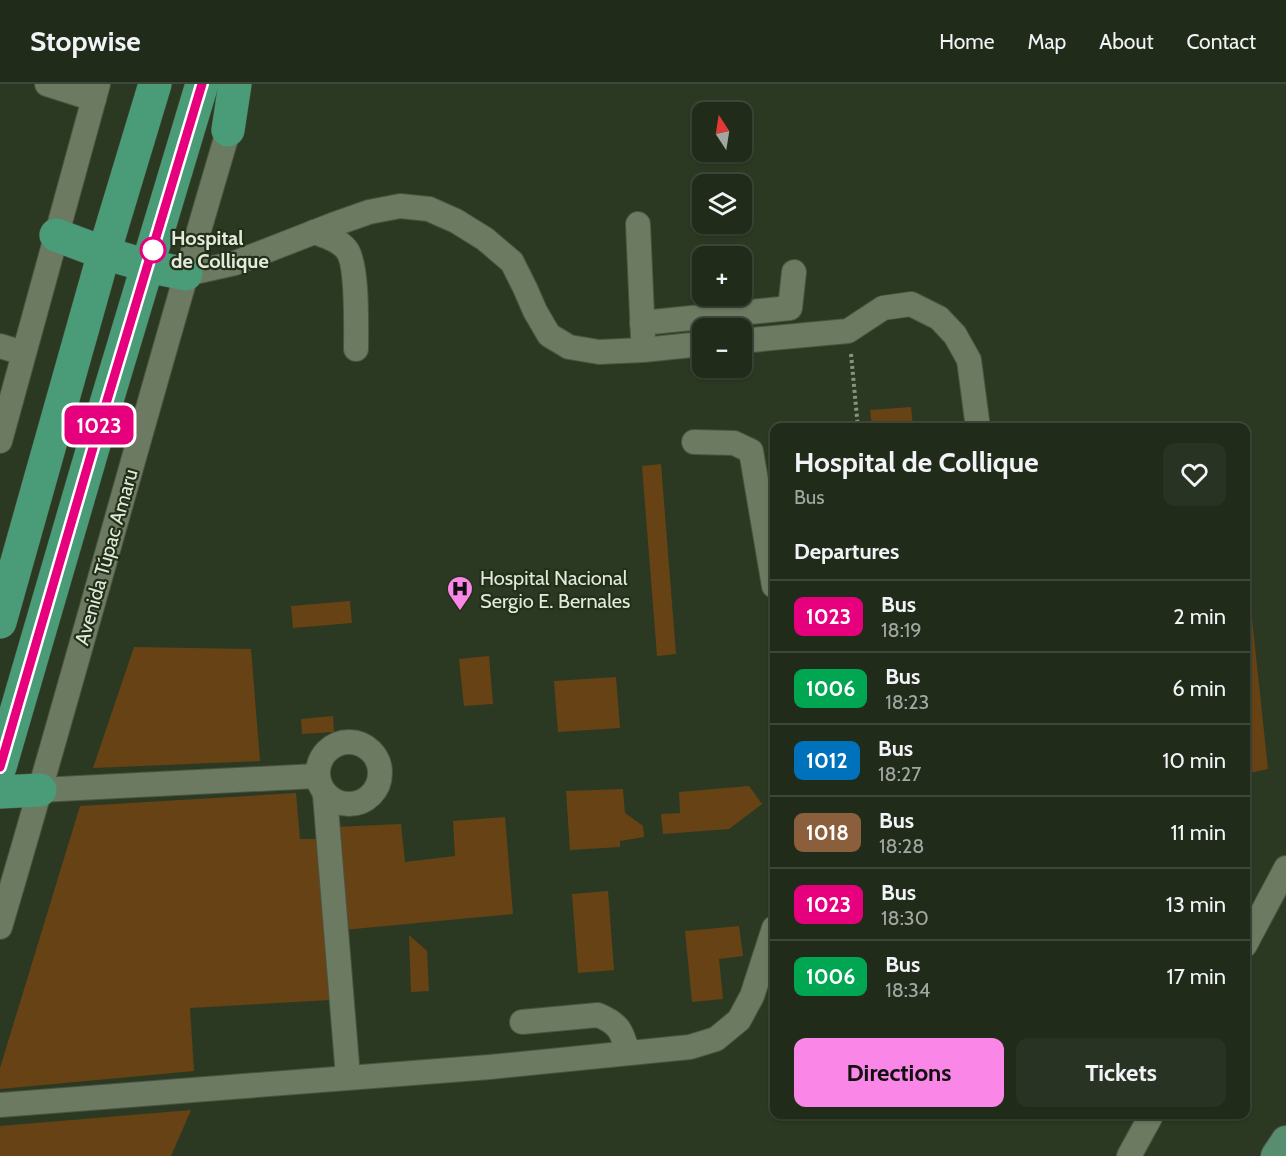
<!DOCTYPE html>
<html lang="en">
<head>
<meta charset="utf-8">
<style>
	body { margin:0; font-family:Cabin,sans-serif; background:#293323; color:#f1f3f6; height:100vh; display:flex; flex-direction:column; font-size:22px; white-space:nowrap }
	* { box-sizing:border-box; margin:0 }
	p { font-size:20px; color:#a2a7a2 }
	.icon { flex:none; width:33px; height:33px; fill:none; stroke:currentColor; stroke-width:2; stroke-linecap:round; stroke-linejoin:round }
	.map { position:relative; flex:1; overflow:hidden }
	.side { position:absolute; left:770px; top:339px; width:480px; height:696px; display:flex; flex-direction:column; background:#212b1a; border-radius:12px; box-shadow:0 2px 4px #0004,0 0 0 2px #3e4739 }
	.side>* { flex:none }
	.badge { padding:0 12px; border-radius:9px; font-size:21px; line-height:39px }
	.needle { width:39px; rotate:348deg }
	.buttons { position:absolute; left:692px; top:18px; display:grid; gap:12px }
	.buttons a { display:grid; place-items:center; width:60px; height:60px; border-radius:12px; background:#212b1a; box-shadow:0 2px 4px #0004,0 0 0 2px #3e4739; font-size:30px }
	.map>.badge { position:absolute; translate:-50% -50%; box-shadow:0 0 0 3px #fff }
	h2 { padding:0 24px; font-size:22px; line-height:54px }
	.round { display:grid; place-items:center; flex:none; width:63px; height:63px; border-radius:12px; background:#293323 }
	.overview { display:flex; align-items:center; justify-content:space-between; height:102px; padding:0 24px }
	h1 { font-size:28px; font-weight:800; line-height:45px }
	.button { display:flex; gap:12px; margin-top:auto; padding:12px 24px }
	.button a { flex:1; height:69px; border-radius:12px; background:#fa87e8; color:#111; font-size:24px; font-weight:800; line-height:69px; text-align:center }
	.button a+a { background:#293323; color:#f1f3f6 }
	ul { padding:0; list-style:none }
	li { display:flex; align-items:center; gap:18px; height:72px; padding:0 24px; border-top:2px solid #3e4739 }
	li div { flex:1 }
	li b { display:block; font-size:22px }
	li em { font-style:normal }
	li .badge { min-width:66px; font-weight:700; text-align:center }
	header { display:flex; align-items:center; gap:36px; box-sizing:border-box; height:84px; padding:0 30px; background:#212b1a; border-bottom:2px solid #3e4739 }
	header strong { font-size:28px }
	nav { display:flex; gap:33px; margin-inline-start:auto; font-size:21px }
	.map>svg:first-child { display:block }
</style>
</head>
<body>
<header>
<strong>Stopwise</strong>
<nav><a>Home</a><a>Map</a><a>About</a><a>Contact</a></nav>
</header>
<div class="map">
<svg width="1286" height="1072" viewBox="0 0 1286 1072">
	<rect width="100%" height="100%" fill="#2c3922"/>
	<!-- green -->
	<g fill="#674214">
		<polygon points="911,323 913,343 872,343 870,326"/>
		<polygon points="661,380 676,570 657,572 642,382"/>
		<polygon points="1245,469 1268,685 1245,690"/>
		<polygon points="350,517 352,539 293,544 291,522"/>
		<polygon points="134,563 251,565 260,677 93,684"/>
		<polygon points="489,572 493,620 464,622 459,575"/>
		<polygon points="616,593 620,644 558,648 554,597"/>
		<polygon points="333,632 334,648 302,650 301,635"/>
		<polygon points="749,702 762,720 729,745 663,750 661,730 680,729 679,708"/>
		<polygon points="623,705 625,729 643,742 644,753 620,757 620,763 570,766 566,707"/>
		<polygon points="296,709 300,755 317,755 331,916 190,924 194,987 0,1005 0,984 80,722"/>
		<polygon points="505,733 513,830 343,846 334,743 401,740 405,778 455,772 453,737"/>
		<polygon points="608,807 614,886 578,889 572,810"/>
		<polygon points="739,842 743,872 719,875 723,915 692,918 685,847"/>
		<polygon points="409,851 427,867 429,907 411,908"/>
		<polygon points="191,1026 171,1072 0,1072 0,1042"/>
	</g>
	<g fill="none" stroke-linecap="round" stroke-linejoin="round">
		<defs>
			<g id="minor">
				<polyline points="47,0 94,15"/>
				<polyline points="638,140 643,254"/>
				<path d="M314 148C325 152 338 155 346 165 358 178 356 245 356 265"/>
				<polyline points="186,190 235,179 335,140 369,128 400,122 429,125 456,137 485,155 512,178 525,204 535,227 549,251 569,263 599,268 643,266 702,260"/>
				<polyline points="642,239 790,224 794,188"/>
				<polyline points="741,257 848,247 883,224 911,220 939,234 955,251 969,276 978,344"/>
				<polyline points="0,262 23,269"/>
				<polyline points="0,357 98,0"/>
				<polyline points="694,358 734,359 751,367 774,502"/>
				<circle cx="349" cy="689" r="31"/>
				<polyline points="40,706 317,692"/>
				<polyline points="325,711 348,993"/>
				<path d="M0 843C80 573 152 301 233 31"/>
				<polyline points="1245,861 1286,784"/>
				<path d="M522 938 598 931C620 940 622 948 628 969"/>
				<polyline points="0,1021 490,983 690,963 716,955 739,936 752,912 774,844"/>
				<polyline points="1129,1072 1152,1030"/>
			</g>
			<polyline id="major" points="1276,1072 1286,1057"/>
			<g id="highway">
				<polyline points="228,46 235,0"/>
				<polyline points="56,151 104,169 148,182 186,190"/>
				<polyline points="0,538 104,169 155,0"/>
				<polyline points="0,683 102,333 202,0"/>
				<polyline points="0,708 40,706"/>
			</g>
		</defs>
		<!-- minor casing -->
		<use href="#minor" stroke="#4a5541" stroke-width="26"/>
		<!-- major casing -->
		<use href="#major" stroke="#4a5541" stroke-width="32"/>
		<!-- highway casing -->
		<use href="#highway" stroke="#4a5541" stroke-width="34"/>
		<!-- path -->
		<polyline stroke="#889380" stroke-width="4" stroke-dasharray="3 3" stroke-linecap="butt" points="851,270 858,344"/>
		<!-- minor -->
		<use href="#minor" stroke="#6c7a61" stroke-width="24"/>
		<!-- major -->
		<use href="#major" stroke="#588e6f" stroke-width="30"/>
		<!-- highway -->
		<use href="#highway" stroke="#4a9c79" stroke-width="33"/>
	</g>
	<g fill="none" stroke-linecap="round" stroke-linejoin="round">
		<defs>
			<polyline id="line" points="0,683 102,333 202,0"/>
		</defs>
		<!-- line casing -->
		<use href="#line" stroke="#fff" stroke-width="14"/>
		<!-- line -->
		<use href="#line" stroke="#e6007e" stroke-width="9"/>
	</g>
	<!-- icons -->
	<defs>
		<symbol id="hospital-pin" viewBox="-11 -11 22 30"><path d="M0 17L-7.5 6A9.5 9.5 0 1 1 7.5 6Z" fill="#fa87e8" stroke="#232f18"/><path d="M-5-5h3v3.5h4V-5h3V5h-3V1.5h-4V5h-3Z" fill="#111"/></symbol>
	</defs>
	<g fill-rule="evenodd">
		<use href="#hospital-pin" x="445" y="490" width="30" height="40"/>
	</g>
	<!-- markers -->
	<circle fill="#fff" stroke="#e6007e" stroke-width="3" cx="153" cy="166" r="12"/>
	<g text-anchor="middle" stroke-width="4.5" stroke-linejoin="round" paint-order="stroke">
		<!-- stop labels -->
		<g font-size="20" font-weight="bold" fill="#e2eadc" stroke="#232f18" text-anchor="start">
			<text x="171" y="161">Hospital<tspan x="171" dy="23">de Collique</tspan></text>
		</g>
		<!-- street labels -->
		<g font-size="20" fill="#e2eadc" stroke="#232f18">
			<text transform="translate(106 473) rotate(-74)" y="7">Avenida Túpac Amaru</text>
		</g>
		<!-- poi labels -->
		<g font-size="20" fill="#e2eadc" stroke="#232f18" text-anchor="start">
			<text x="480" y="501">Hospital Nacional<tspan x="480" dy="23">Sergio E. Bernales</tspan></text>
		</g>
	</g>
</svg>
<div class="buttons">
<a><svg class="needle" viewBox="-14 -14 28 28"><path d="M0-13l5 13h-10z" fill="#e53935"/><path d="M0 13l5-13h-10z" fill="#a2a7a2"/></svg></a>
<a><svg class="icon" aria-label="layers" viewBox="0 0 24 24"><path d="M12 4l9 5-9 5-9-5zM3 14l9 5 9-5"/></svg></a>
<a>+</a>
<a>−</a>
</div>
<b class="badge" style="left:99px;top:341px;background:#e6007e;color:#fff">1023</b>
<section class="side">
<div class="overview"><div><h1>Hospital de Collique</h1><p>Bus</p></div><a class="round"><svg class="icon" aria-label="heart" viewBox="0 0 24 24"><path d="M12 20l-8-8c-3-5 5-10 8-4 3-6 11-1 8 4z"/></svg></a></div>
<h2>Departures</h2>
<ul>
<li><span class="badge" style="background:#e6007e;color:#fff">1023</span><div><b>Bus</b><p>18:19</p></div><em>2 min</em></li>
<li><span class="badge" style="background:#00a651;color:#fff">1006</span><div><b>Bus</b><p>18:23</p></div><em>6 min</em></li>
<li><span class="badge" style="background:#0072bc;color:#fff">1012</span><div><b>Bus</b><p>18:27</p></div><em>10 min</em></li>
<li><span class="badge" style="background:#8b5e3c;color:#fff">1018</span><div><b>Bus</b><p>18:28</p></div><em>11 min</em></li>
<li><span class="badge" style="background:#e6007e;color:#fff">1023</span><div><b>Bus</b><p>18:30</p></div><em>13 min</em></li>
<li><span class="badge" style="background:#00a651;color:#fff">1006</span><div><b>Bus</b><p>18:34</p></div><em>17 min</em></li>
</ul>
<div class="button"><a>Directions</a><a>Tickets</a></div>
</section>
</div>
</body>
</html>
